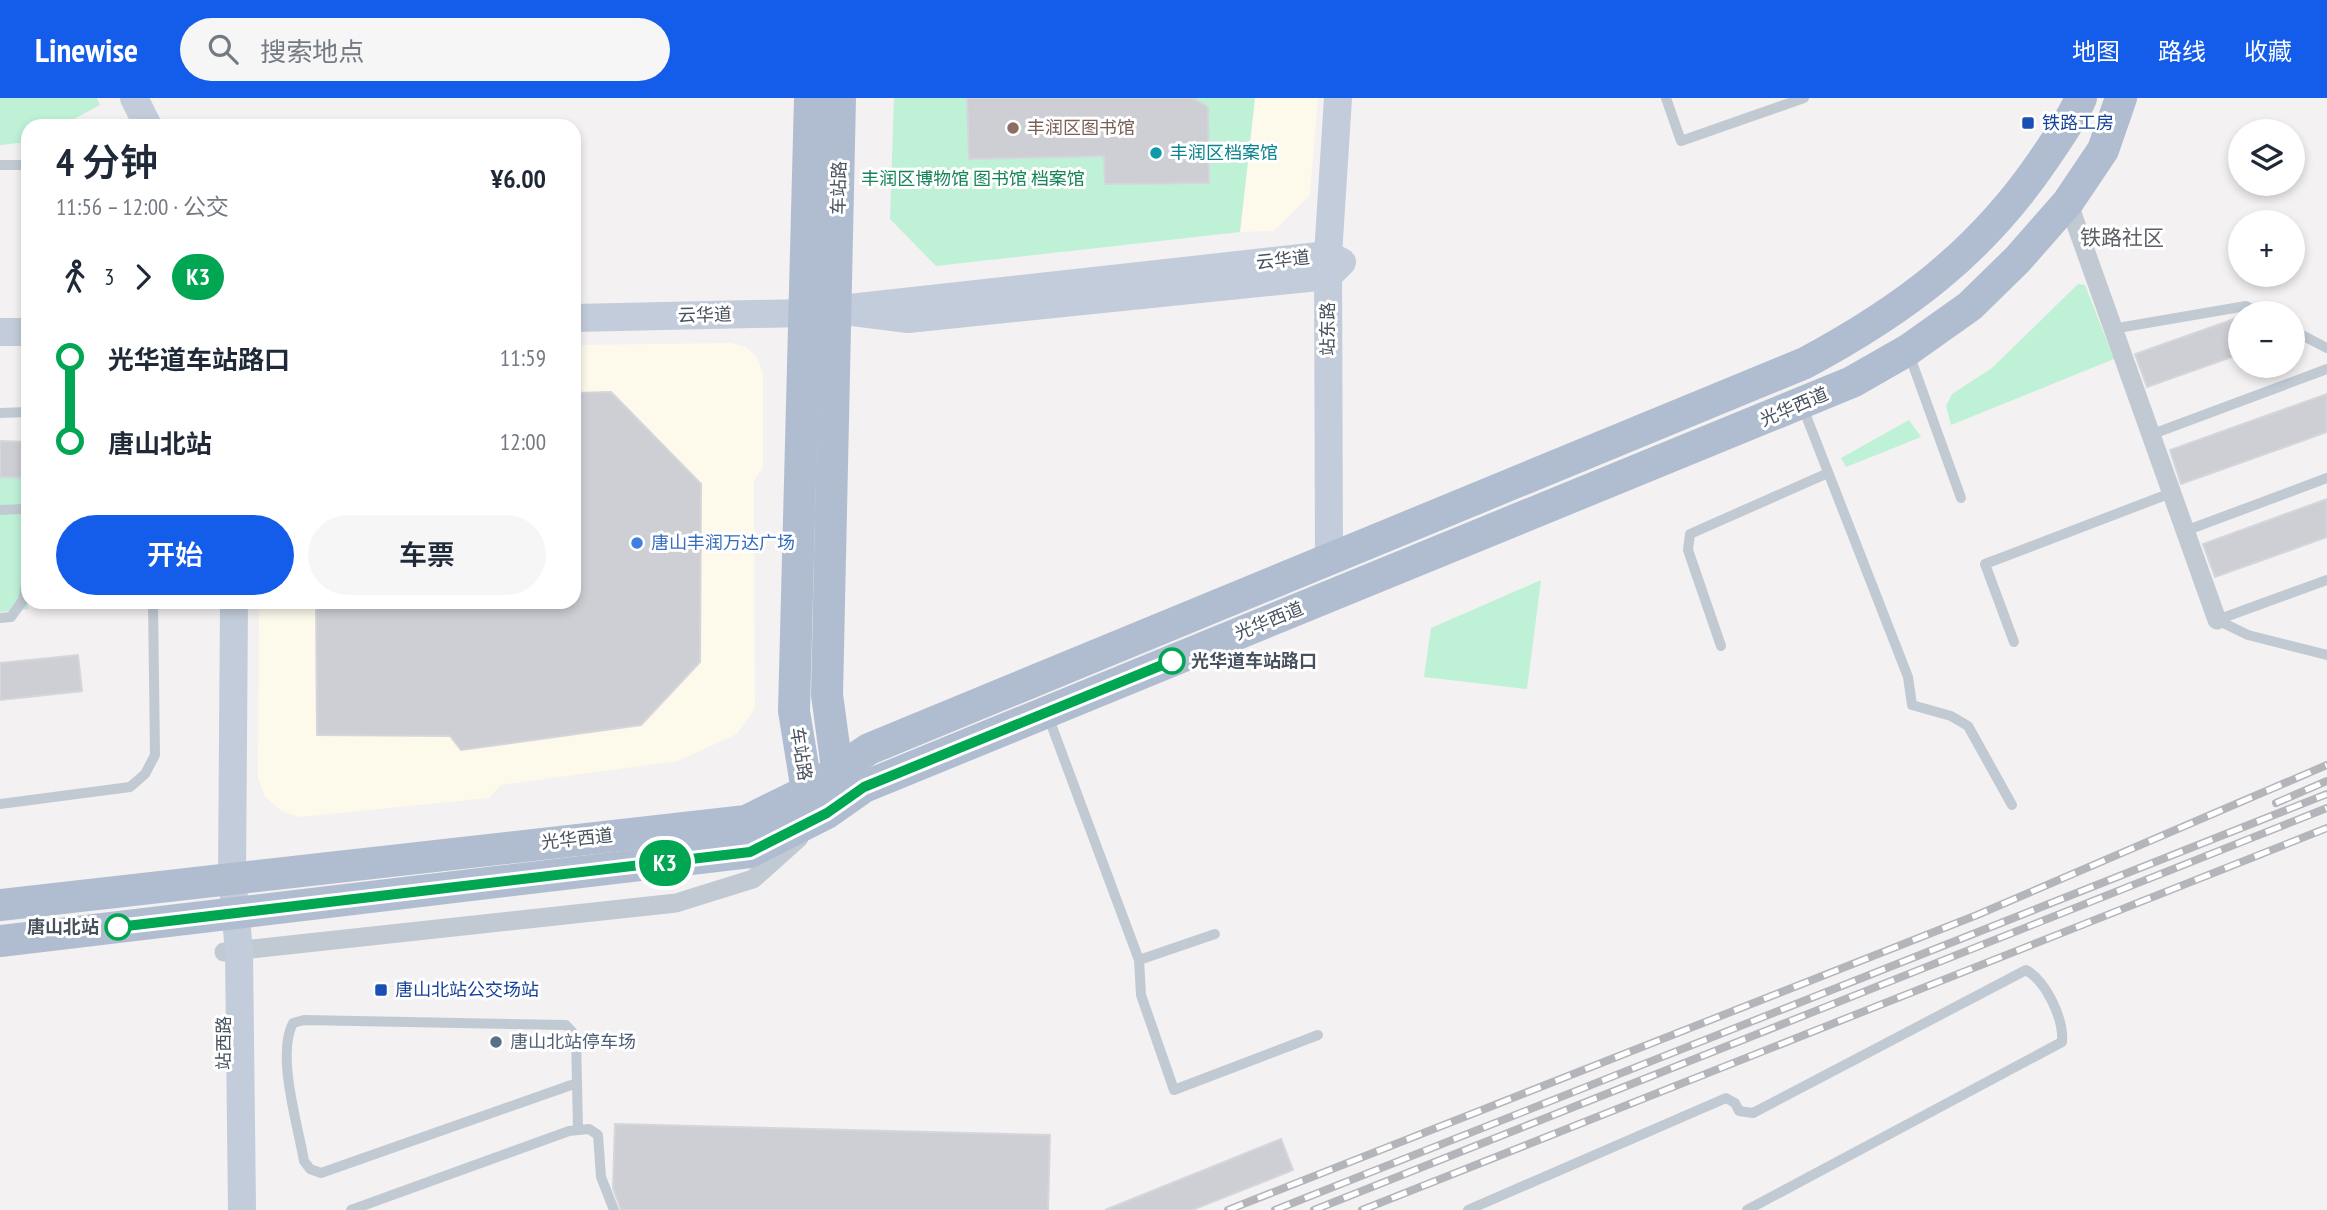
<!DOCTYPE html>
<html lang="zh">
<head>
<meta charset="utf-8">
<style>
	body { margin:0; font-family:"PT Sans Narrow","Noto Sans SC",sans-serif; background:#f6f6f7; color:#1f2937; height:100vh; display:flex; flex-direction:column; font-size:26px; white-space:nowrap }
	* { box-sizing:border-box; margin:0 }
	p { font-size:23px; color:#747a83 }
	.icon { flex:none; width:38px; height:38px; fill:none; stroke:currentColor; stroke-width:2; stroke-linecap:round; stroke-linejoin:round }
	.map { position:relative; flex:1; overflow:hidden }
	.sheet { position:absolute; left:21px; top:21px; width:560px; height:490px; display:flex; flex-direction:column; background:#fff; border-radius:21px; box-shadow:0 4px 10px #0003 }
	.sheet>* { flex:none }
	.badge { padding:0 14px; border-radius:23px; font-size:24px; line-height:46px }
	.buttons { position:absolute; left:2228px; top:21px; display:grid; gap:14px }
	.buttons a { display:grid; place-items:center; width:77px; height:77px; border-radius:50%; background:#fff; box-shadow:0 4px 10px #0003; font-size:35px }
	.map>.badge { position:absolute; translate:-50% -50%; box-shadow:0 0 0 4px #fff }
	.legs { display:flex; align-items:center; gap:10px; height:77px; padding:0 35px; font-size:23px }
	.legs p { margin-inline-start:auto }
	.summary { display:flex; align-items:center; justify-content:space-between; height:119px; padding:0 35px }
	h1 { font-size:38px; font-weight:600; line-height:52px }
	.action { display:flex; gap:14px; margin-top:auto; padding:14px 35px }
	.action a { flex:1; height:80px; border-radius:42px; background:#145cea; color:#fff; font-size:28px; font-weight:600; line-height:80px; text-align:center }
	.action a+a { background:#f6f6f7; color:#1f2937 }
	ul { padding:0 35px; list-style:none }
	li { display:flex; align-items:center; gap:24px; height:84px; font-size:26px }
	li i { display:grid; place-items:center; width:10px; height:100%; margin:0 9px; background:currentColor }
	li i::after { content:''; width:18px; height:18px; margin:-9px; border:5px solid; border-radius:50%; background:#fff }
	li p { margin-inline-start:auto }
	li:first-child i { background:linear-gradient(#0000 50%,currentColor 0) }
	li:last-child i { background:linear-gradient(currentColor 50%,#0000 0) }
	header { display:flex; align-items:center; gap:42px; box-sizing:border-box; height:98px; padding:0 35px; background:#145cea; color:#fff }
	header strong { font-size:33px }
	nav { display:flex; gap:38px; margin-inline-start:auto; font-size:24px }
	.search { width:490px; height:63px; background:#f6f6f7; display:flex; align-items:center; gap:18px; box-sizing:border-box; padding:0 24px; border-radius:38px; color:#747a83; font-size:26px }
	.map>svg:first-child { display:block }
</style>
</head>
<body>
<header>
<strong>Linewise</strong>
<div class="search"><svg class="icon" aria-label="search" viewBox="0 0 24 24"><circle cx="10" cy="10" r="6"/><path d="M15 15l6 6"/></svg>搜索地点</div>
<nav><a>地图</a><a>路线</a><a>收藏</a></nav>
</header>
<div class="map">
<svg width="2327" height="1112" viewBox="0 0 2327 1112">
	<rect width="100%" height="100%" fill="#f3f1f1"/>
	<!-- commercial -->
	<g fill="#fdf9eb">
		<polygon points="1255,0 1318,0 1310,97 1274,133 1240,134"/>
		<polygon points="731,245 746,249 756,258 763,274 763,369 754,383 755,611 737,636 678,663 501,687 489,700 300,719 283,714 265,699 258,680 259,504 574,504 574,247"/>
	</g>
	<!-- green -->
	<g fill="#bff1d7">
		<polygon points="0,0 97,0 100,7 61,28 28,28 28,44 0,47"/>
		<polygon points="894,0 1255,0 1240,134 936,168 890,121"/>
		<polygon points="2078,186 2085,187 2114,261 1951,327 1946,308 1952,296 1992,270"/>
		<polygon points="1909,322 1921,339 1846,369 1841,360"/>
		<polygon points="26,374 28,511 0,514 0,375"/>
		<polygon points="1541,482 1527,591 1424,579 1431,530"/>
	</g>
	<!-- building -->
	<g fill="#cdcfd5" stroke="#d5d6dc" stroke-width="2">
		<polygon points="967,0 1193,0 1208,9 1209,85 1105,86 1104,58 969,61"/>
		<polygon points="2240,219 2240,256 2147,289 2135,256"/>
		<polygon points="611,294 701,386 700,564 641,627 461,652 450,638 317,637 316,504 574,504 574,295"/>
		<polygon points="2327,296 2327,334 2181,386 2170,352"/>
		<polygon points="0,343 28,344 28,380 0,379"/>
		<polygon points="2327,401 2327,439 2215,479 2203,446"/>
		<polygon points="78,557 82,593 0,602 0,565"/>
		<polygon points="615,1026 1050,1037 1048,1112 621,1112 613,1090"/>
		<polygon points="1281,1041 1293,1072 1192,1112 1105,1112"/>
	</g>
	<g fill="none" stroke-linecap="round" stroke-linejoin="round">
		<!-- lane -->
		<g stroke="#c1cad3" stroke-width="10">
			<polyline points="1666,0 1681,43 1804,0"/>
			<polyline points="0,67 28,67"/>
			<polyline points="2112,231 2246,208 2260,215"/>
			<polyline points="2292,232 2327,250"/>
			<polyline points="1909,256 1961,400"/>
			<polyline points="1803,310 1908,579 1912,607 1951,618 1968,628 2012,707"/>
			<polyline points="0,315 28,314"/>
			<polyline points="2150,337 2327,271"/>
			<polyline points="0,412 24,411 28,419"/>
			<polyline points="2185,433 2327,380"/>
			<polyline points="0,520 11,519 23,502 28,473"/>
			<polyline points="2217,522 2327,482"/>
			<polyline points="2217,522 2248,537 2327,557"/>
			<polyline points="2014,544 1985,466 2171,395"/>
			<polyline points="1721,548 1688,452 1690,436 1828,375"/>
			<polyline points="1048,618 1139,862 1141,897 1174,992 1318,937"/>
			<polyline points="0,706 130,689 145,676 155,657 153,504"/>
			<polyline points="1139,862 1215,836"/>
			<path d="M577 985 321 1075 310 1071 304 1063C298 1027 276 957 293 925L304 922 566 927 576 938 578 1032"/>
			<polyline points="351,1112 569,1033 589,1031 598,1037 601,1079 614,1112"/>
			<path d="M1468 1112 1726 1000 1735 1005 1739 1013 1753 1015 2026 872C2046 883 2064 921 2062 944L1747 1112"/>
		</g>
		<!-- street -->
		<g stroke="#c1cad3" stroke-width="19">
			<polyline points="2068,104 2217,522"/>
			<polyline points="224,854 676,805 753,781 799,740"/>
		</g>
		<!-- secondary -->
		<g stroke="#c3ccda" stroke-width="28">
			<polyline points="134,0 148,28"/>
			<polyline points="574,220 804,215 1328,157 1342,164 1328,178 908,221 837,212"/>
			<polyline points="0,234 28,234"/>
			<polyline points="1329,462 1328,157 1338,0"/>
			<polyline points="234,504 232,779 239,853 242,1112"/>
		</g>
		<!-- primary -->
		<g stroke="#b0bdd0" stroke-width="32">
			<polyline points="810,0 794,613 807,693 819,706"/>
			<polyline points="833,689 837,670 827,597 840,0"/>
			<path d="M0 807 746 723 807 693 869 651 1805 265C1902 213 1979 156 2042 64 2056 43 2071 23 2081 0"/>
			<polyline points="0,843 750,754 827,715 864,689 1852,284 1908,252 1970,208 2018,161 2068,104 2103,52 2121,0"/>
		</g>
		<defs>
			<g id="rail">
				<polyline points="2276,705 2327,683"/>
				<polyline points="1228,1112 1977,817 2327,667"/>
				<polyline points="1275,1112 2327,696"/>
				<polyline points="1314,1112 2327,710"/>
				<polyline points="1362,1112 2327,730"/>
			</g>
		</defs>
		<!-- rail casing -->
		<use href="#rail" stroke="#b3b5bb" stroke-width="8"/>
		<!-- rail -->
		<use href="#rail" stroke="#fff" stroke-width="5" stroke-dasharray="16" stroke-linecap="butt"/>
	</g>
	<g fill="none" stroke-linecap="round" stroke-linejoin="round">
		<defs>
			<polyline id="line-1" points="118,829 750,754 827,715 864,689 1172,563"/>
		</defs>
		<!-- line-1 casing -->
		<use href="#line-1" stroke="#fff" stroke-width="16"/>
		<!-- line-1 -->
		<use href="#line-1" stroke="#00a651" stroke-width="10"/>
	</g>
	<!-- markers -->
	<g fill="#1a4fb4" stroke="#fff" stroke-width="2.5">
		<rect x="2021" y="18" width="14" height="14" rx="3.5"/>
		<rect x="374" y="885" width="14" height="14" rx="3.5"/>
	</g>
	<circle fill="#8d6e63" stroke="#fff" stroke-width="2.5" cx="1013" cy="30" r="7"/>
	<circle fill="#0f9aa8" stroke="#fff" stroke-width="2.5" cx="1156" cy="55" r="7"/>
	<circle fill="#3f7fe0" stroke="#fff" stroke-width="2.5" cx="637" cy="445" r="7"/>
	<g fill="#fff" stroke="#00a651" stroke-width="3.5">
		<circle cx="1172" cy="563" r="12"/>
		<circle cx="118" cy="829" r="12"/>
	</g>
	<circle fill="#5c6f8a" stroke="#fff" stroke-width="2.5" cx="496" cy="944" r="7"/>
	<g text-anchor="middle" stroke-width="6" stroke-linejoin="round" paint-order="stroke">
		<!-- transit labels -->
		<g font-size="18" fill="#164399" stroke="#fff" text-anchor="start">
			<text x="2042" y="31">铁路工房</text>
			<text x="395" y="898">唐山北站公交场站</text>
		</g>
		<!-- education labels -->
		<g font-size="18" fill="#785e54" stroke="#fff" text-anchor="start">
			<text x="1027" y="36">丰润区图书馆</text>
		</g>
		<!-- culture labels -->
		<g font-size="18" fill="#0d838f" stroke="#fff" text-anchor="start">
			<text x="1170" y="61">丰润区档案馆</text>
		</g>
		<!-- park labels -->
		<g font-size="18" fill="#158458" stroke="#fff">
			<text x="973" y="87">丰润区博物馆 图书馆 档案馆</text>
		</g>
		<!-- street labels -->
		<g font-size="18" fill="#48525f" stroke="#fff">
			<text transform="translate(839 90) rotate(-89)" y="6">车站路</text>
			<text transform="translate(1283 162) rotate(-6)" y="6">云华道</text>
			<text transform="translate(705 217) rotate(-1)" y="6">云华道</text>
			<text transform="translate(1328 231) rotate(-90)" y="6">站东路</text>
			<text transform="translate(1794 309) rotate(-23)" y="6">光华西道</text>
			<text transform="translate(1269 523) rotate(-22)" y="6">光华西道</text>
			<text transform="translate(801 656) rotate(81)" y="6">车站路</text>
			<text transform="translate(577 741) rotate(-6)" y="6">光华西道</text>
			<text transform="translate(224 945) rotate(-90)" y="6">站西路</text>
		</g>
		<!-- shop labels -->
		<g font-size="18" fill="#366cbe" stroke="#fff" text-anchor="start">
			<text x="651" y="451">唐山丰润万达广场</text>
		</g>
		<!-- stop labels -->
		<g font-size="18" font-weight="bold" fill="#48525f" stroke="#fff" text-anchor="start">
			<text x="1191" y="569">光华道车站路口</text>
			<text x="99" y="835" text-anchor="end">唐山北站</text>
		</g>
		<!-- service labels -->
		<g font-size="18" fill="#4e5e75" stroke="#fff" text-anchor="start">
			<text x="510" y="950">唐山北站停车场</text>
		</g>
		<!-- quarter labels -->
		<g font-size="21" fill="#5d6066" stroke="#fff">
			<text x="2122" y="147">铁路社区</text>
		</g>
	</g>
</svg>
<div class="buttons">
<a><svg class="icon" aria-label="layers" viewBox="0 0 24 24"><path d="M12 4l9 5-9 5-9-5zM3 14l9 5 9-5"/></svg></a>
<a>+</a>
<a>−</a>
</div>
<b class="badge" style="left:665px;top:765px;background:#00a651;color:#fff">K3</b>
<section class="sheet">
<div class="summary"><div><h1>4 分钟</h1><p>11:56 – 12:00 · 公交</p></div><b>¥6.00</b></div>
<div class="legs"><svg class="icon" aria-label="walk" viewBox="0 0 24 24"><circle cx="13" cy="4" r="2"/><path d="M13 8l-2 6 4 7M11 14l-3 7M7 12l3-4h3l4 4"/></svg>3<svg class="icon" aria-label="forward" viewBox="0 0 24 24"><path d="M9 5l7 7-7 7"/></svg><b class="badge" style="background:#00a651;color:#fff">K3</b></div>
<ul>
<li><i style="color:#00a651"></i><b>光华道车站路口</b><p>11:59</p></li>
<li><i style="color:#00a651"></i><b>唐山北站</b><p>12:00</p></li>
</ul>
<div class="action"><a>开始</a><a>车票</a></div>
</section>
</div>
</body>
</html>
